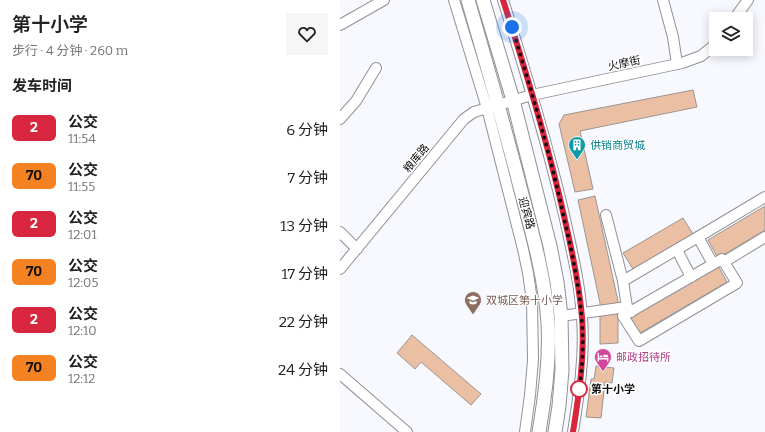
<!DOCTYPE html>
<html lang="zh">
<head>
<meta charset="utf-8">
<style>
	body { margin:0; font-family:Bitter,"Noto Sans SC",serif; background:#f6f6f6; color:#222; height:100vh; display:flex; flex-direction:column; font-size:15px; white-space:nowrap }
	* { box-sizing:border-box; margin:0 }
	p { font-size:13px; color:#767676 }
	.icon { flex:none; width:22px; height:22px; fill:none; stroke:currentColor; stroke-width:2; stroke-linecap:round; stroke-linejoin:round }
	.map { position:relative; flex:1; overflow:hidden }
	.details { display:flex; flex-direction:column; background:#fff; width:340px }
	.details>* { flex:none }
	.badge { padding:0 8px; border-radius:6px; font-size:14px; line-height:26px }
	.buttons { position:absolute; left:369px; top:12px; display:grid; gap:8px }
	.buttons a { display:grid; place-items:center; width:44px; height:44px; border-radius:0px; background:#fff; box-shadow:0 2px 10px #0003; font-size:20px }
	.you { position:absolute; width:20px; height:20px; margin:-10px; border:3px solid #fff; border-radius:50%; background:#1a73e8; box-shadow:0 0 0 6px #1a73e833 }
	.map>.badge { position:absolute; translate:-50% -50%; box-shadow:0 0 0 2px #fff }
	h2 { padding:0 12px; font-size:15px; line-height:36px }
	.round { display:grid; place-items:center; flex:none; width:42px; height:42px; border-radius:0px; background:#f6f6f6 }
	.overview { display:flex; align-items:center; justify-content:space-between; height:68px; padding:0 12px }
	h1 { font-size:19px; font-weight:600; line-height:30px }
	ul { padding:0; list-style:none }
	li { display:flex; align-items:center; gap:12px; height:48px; padding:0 12px }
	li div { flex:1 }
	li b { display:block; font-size:15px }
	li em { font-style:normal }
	li .badge { min-width:44px; font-weight:700; text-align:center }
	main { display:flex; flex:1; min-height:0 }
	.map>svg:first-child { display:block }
</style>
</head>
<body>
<main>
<section class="details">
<div class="overview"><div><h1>第十小学</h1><p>步行 · 4 分钟 · 260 m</p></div><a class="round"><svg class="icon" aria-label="heart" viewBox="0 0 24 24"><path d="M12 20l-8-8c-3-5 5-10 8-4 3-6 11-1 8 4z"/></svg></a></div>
<h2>发车时间</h2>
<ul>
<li><span class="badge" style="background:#d7263d;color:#fff">2</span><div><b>公交</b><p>11:54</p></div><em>6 分钟</em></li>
<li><span class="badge" style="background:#f58220;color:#111">70</span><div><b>公交</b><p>11:55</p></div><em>7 分钟</em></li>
<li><span class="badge" style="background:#d7263d;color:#fff">2</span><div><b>公交</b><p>12:01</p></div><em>13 分钟</em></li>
<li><span class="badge" style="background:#f58220;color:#111">70</span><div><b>公交</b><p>12:05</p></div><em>17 分钟</em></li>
<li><span class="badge" style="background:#d7263d;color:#fff">2</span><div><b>公交</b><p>12:10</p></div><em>22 分钟</em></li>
<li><span class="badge" style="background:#f58220;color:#111">70</span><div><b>公交</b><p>12:12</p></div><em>24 分钟</em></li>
</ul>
</section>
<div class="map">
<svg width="425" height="432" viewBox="0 0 425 432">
	<rect width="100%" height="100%" fill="#f8f9fe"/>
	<!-- building -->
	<g fill="#ebbfa3" stroke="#9b9693">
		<polygon points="353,90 357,107 240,131 253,189 235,192 219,124 224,115"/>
		<polygon points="255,196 278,301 278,343 260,344 260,303 238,200"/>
		<polygon points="425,206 425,230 378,258 368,240"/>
		<polygon points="343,218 353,234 293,269 283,253"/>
		<polygon points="378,266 387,282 300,333 290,317"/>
		<polygon points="72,335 141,394 131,405 81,362 75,369 57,353"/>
		<polygon points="256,366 274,368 272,383 265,382 261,418 246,417 251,379 254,379"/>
	</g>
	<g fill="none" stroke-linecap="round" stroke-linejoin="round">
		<defs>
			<g id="minor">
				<polyline points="114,0 147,108 183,249 188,273 192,301 193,360 190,395 185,432"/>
				<path d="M163 0C186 73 208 145 225 219 232 252 240 284 242 317 245 356 239 394 233 432"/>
				<polyline points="323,0 333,37 337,64"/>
				<polyline points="394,19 408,0"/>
				<polyline points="0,25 44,0"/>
				<polyline points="0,119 16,101 36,68"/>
				<polyline points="266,215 283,281"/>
				<polyline points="0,232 17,249"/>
				<polyline points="358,237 425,197"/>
				<polyline points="337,250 351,277"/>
				<polygon points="382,259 397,283 299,341 283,316"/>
				<polyline points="384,262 425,237"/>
				<polyline points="0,269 124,119 134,112 192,95 342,63 361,56 376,44"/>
				<polyline points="287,307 283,281 358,237 373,264"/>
				<polyline points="221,316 287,307 291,312"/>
				<polyline points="0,374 67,432"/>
			</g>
			<g id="major">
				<path d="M128 0C146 62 164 124 180 187 192 232 205 277 208 323 210 360 205 396 199 432"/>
				<polyline points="143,0 173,100 210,246 217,282 221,316 222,370 219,406 215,432"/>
			</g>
		</defs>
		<!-- minor casing -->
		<use href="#minor" stroke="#909196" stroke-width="12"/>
		<!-- major casing -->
		<use href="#major" stroke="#909196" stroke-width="15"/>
		<!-- minor -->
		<use href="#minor" stroke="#fff" stroke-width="10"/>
		<!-- major -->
		<use href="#major" stroke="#fff" stroke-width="13"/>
	</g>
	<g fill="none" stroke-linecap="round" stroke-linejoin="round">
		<defs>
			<path id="line" d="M163 0C186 71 208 143 224 216 232 250 239 283 242 317 245 356 239 394 233 432"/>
		</defs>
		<!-- line casing -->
		<use href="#line" stroke="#fff" stroke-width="9"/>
		<!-- line -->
		<use href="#line" stroke="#d7263d" stroke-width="6"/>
		<!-- walk -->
		<path stroke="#0e0e10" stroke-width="4" stroke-dasharray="0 7.2" d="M172 27C191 90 210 153 224 218 237 274 249 331 239 389"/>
	</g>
	<!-- icons -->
	<defs>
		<symbol id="building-pin" viewBox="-11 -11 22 30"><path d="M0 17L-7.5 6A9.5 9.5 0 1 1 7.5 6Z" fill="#0f9aa8" stroke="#fff"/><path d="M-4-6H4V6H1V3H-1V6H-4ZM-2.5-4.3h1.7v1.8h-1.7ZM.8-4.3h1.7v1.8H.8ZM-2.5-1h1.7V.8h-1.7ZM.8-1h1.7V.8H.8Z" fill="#fff"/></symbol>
		<symbol id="school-pin" viewBox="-11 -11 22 30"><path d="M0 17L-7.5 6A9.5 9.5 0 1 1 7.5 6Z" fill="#8d6e63" stroke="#fff"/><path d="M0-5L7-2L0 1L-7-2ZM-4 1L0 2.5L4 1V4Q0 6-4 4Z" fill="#fff"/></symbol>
		<symbol id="hotel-pin" viewBox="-11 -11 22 30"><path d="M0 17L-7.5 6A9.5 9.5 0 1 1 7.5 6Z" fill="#d1479c" stroke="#fff"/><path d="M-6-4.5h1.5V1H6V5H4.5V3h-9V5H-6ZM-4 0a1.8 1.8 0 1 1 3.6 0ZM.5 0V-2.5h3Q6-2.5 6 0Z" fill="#fff"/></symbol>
	</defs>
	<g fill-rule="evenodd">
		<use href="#building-pin" x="227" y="135" width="20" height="27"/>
		<use href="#school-pin" x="123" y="290" width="20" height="27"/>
		<use href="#hotel-pin" x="253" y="347" width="20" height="27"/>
	</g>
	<!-- markers -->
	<circle fill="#fff" stroke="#d7263d" stroke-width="2" cx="239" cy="389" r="8"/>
	<g text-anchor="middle" stroke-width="3" stroke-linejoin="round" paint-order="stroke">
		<!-- street labels -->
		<g font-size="11" fill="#0e0e10" stroke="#fff">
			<text transform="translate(284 63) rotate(-12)" y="4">火摩街</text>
			<text transform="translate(76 158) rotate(-50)" y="4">粮库路</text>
			<text transform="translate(187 213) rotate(75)" y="4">迎宾路</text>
		</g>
		<!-- culture labels -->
		<g font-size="11" fill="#0d838f" stroke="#fff" text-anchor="start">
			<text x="250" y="149">供销商贸城</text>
		</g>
		<!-- education labels -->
		<g font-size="11" fill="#785e54" stroke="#fff" text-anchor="start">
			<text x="146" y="304">双城区第十小学</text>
		</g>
		<!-- hotel labels -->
		<g font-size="11" fill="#b23c85" stroke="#fff" text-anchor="start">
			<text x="276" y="361">邮政招待所</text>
		</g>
		<!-- stop labels -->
		<g font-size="11" font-weight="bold" fill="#0e0e10" stroke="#fff" text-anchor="start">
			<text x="251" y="393">第十小学</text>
		</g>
	</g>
</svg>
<div class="buttons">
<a><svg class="icon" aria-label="layers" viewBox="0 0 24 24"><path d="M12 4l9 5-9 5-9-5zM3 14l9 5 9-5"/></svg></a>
</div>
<div class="you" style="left:172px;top:27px"></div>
</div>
</main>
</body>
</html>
